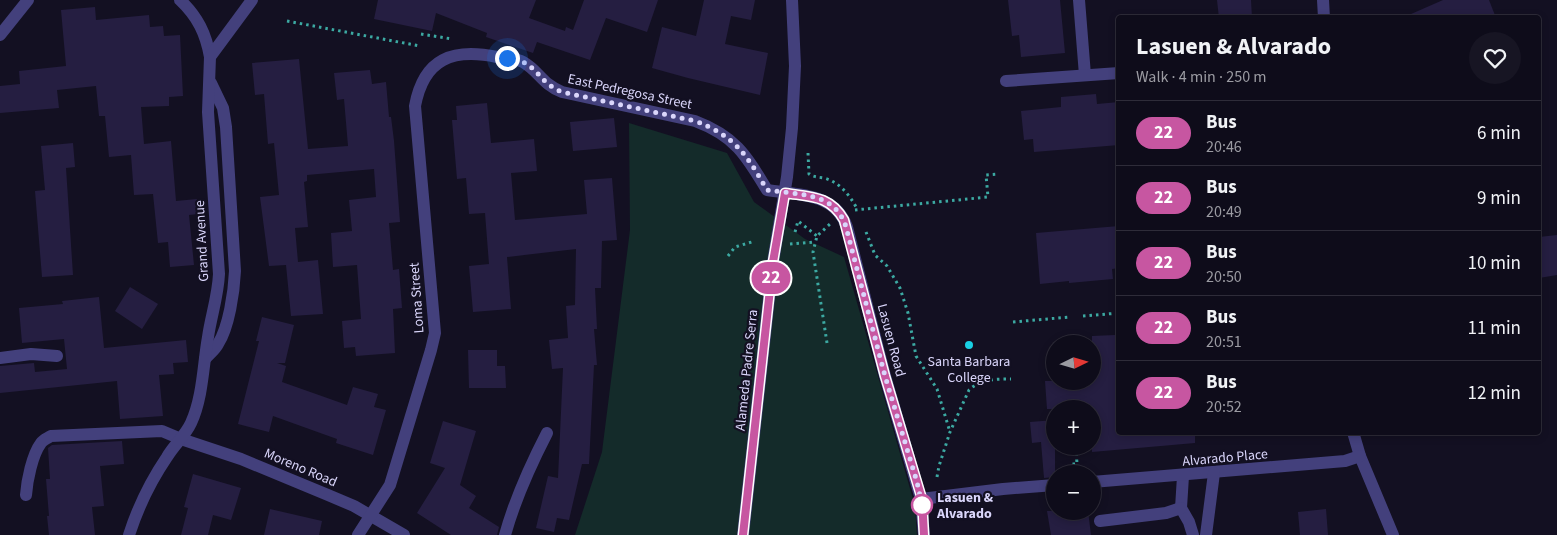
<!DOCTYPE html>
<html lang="en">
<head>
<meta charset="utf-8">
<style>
	body { margin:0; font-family:"Source Sans 3",sans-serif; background:#171523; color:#f1f3f6; height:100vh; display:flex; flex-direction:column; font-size:19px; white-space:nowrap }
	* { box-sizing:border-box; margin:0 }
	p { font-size:16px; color:#9b9ba2 }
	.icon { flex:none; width:28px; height:28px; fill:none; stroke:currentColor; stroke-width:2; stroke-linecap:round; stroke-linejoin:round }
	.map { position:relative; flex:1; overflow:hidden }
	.sheet { position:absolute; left:1116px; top:15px; width:425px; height:420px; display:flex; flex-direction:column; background:#0e0c1a; border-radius:5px; box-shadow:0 2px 8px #0003,0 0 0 1px #2e2c39 }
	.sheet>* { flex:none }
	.badge { padding:0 10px; border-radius:16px; font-size:18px; line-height:32px }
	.needle { width:32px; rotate:85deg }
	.buttons { position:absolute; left:1046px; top:335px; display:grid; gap:10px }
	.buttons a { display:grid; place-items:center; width:55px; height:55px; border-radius:50%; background:#0e0c1a; box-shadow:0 2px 8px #0003,0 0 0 1px #2e2c39; font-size:25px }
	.you { position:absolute; width:25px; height:25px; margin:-12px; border:4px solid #fff; border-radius:50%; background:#1a73e8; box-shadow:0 0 0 8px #1a73e833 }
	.map>.badge { position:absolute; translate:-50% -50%; box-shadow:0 0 0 2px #fff }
	.round { display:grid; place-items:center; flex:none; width:52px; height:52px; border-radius:26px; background:#171523 }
	.head { display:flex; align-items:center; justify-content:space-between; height:85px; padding:0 20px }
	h1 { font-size:24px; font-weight:700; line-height:38px }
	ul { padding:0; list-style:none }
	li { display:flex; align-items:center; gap:15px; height:65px; padding:0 20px; border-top:1px solid #2e2c39 }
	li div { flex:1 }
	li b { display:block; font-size:19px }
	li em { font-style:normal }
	li .badge { min-width:55px; font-weight:700; text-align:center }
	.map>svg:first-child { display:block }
</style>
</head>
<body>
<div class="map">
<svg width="1557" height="535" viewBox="0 0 1557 535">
	<rect width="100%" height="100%" fill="#131022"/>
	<!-- green -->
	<polygon fill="#142b2a" points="629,123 727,153 754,202 805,239 844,257 909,485 915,506 917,535 575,535 602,452 630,230"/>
	<!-- building -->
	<g fill="#251e41">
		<polygon points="378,0 536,0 529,18 565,31 566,27 573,30 584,0 658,0 647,32 606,18 590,60 537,42 533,53 486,37 487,33 436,13 432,31 374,19"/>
		<polygon points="704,0 755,0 751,20 731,16 725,44 768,53 760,95 688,78 652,68 662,27 696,36"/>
		<polygon points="1008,0 1060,0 1065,53 1021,57 1019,35 1012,36"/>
		<polygon points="1217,0 1251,0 1252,18 1219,18"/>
		<polygon points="1443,0 1489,0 1496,18 1402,18"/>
		<polygon points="95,7 96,20 149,15 150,27 163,26 164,36 180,35 183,96 169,97 169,106 141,107 144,144 171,141 176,201 197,199 198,214 189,215 194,265 170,267 168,242 158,243 153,194 134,195 131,155 109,157 105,116 99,116 96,86 57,90 59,108 0,113 0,86 20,84 19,71 66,66 61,10"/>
		<polygon points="299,59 308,149 348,146 344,99 337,100 334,73 370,70 372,84 386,82 389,117 391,117 394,141 400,222 389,223 393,270 399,269 402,308 393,309 395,353 356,356 355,347 344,348 342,321 361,319 357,265 333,267 331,233 352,231 349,200 376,197 374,169 307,175 307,181 304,182 308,227 295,228 298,262 318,260 323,314 291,316 286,265 269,266 260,197 279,195 274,143 268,144 264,94 255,95 252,63"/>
		<polygon points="1096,94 1097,104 1119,102 1119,145 1034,152 1033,139 1024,140 1021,111 1061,107 1061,97"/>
		<polygon points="487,103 491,143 534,139 537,171 511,173 515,220 587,214 584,180 612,178 617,240 602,241 601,288 595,288 597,329 594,329 597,365 594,365 589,464 582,464 569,520 557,518 554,532 536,528 548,476 558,478 563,368 552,369 549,340 568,338 566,306 575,305 576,249 507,257 511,309 473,312 469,266 489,264 485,213 469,214 466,178 457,179 452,120 457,120 456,106"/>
		<polygon points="614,118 617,147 573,151 570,122"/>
		<polygon points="73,143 75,167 66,168 73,275 42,277 35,191 45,190 41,146"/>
		<polygon points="1119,226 1119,268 1112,269 1113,279 1069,283 1069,281 1040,284 1036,233"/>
		<polygon points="1557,235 1557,275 1539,278 1539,237"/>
		<polygon points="130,287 158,304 142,329 115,311"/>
		<polygon points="99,297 104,348 186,340 188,362 173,363 174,374 159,375 163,416 120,419 117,381 0,393 0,366 34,363 35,372 67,369 64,339 22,343 19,308 63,304 62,301"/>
		<polygon points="262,317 294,325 285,363 277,363 286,366 282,382 347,405 353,387 378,394 374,407 386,410 373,455 336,443 337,439 273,416 269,432 238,424 259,341 256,341"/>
		<polygon points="1115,335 1119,379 1119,432 1195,432 1195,443 1092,452 1092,409 1047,409 1045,381 1092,381 1092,336"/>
		<polygon points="468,350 497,350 497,366 505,366 506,388 469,388"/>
		<polygon points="1055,420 1055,477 1044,478 1041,442 1032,443 1030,422"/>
		<polygon points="443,421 476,431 460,485 476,496 469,508 499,527 497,535 451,535 417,513 445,468 430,463"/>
		<polygon points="122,441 124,464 100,466 104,506 92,507 95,535 49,535 47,516 49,516 46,479 50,479 48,448 52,445"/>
		<polygon points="193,474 241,488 231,520 213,515 208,535 181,535 188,508 184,507"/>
		<polygon points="270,509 322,521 319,535 264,535"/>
		<polygon points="1326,509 1328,535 1300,535 1298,512"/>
		<polygon points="1047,511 1088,511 1091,535 1051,535"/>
	</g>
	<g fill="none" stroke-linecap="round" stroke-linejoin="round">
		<!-- path -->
		<g stroke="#3ca9a2" stroke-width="3" stroke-dasharray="2.5 4" stroke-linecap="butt">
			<polyline points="287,21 420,46"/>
			<polyline points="421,34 452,39"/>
			<path d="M808 153 809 174C813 177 818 177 824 178 839 182 849 194 856 207"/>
			<polyline points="855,210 988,197 986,175 999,174"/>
			<polyline points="795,232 798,221 817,236"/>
			<polyline points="866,232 875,255 887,266 900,288 908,313 916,356 937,389 950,432"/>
			<polyline points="790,244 814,242"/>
			<polyline points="728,256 735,247 755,241"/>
			<polyline points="1083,316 1119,313"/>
			<polyline points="1013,322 1070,317"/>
			<polyline points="827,343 813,252 817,236 830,224"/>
			<polyline points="1071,469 1071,464 1077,464 1076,448"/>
			<path d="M937 477 939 466 950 432 969 390C980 379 997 379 1011 379"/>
		</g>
		<!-- minor -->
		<g stroke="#43407c" stroke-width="12">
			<path d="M180 0C198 17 206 34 210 57"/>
			<polyline points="1079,0 1085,75"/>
			<polyline points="1323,0 1324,18"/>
			<polyline points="0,35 28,0"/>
			<polyline points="1006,81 1119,73"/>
			<polyline points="0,358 31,354 57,356"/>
			<path d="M205 359C209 354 215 350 218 344 229 327 234 292 235 271L226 127 223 108 211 83"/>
			<polyline points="1353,432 1360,456 1393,535"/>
			<polyline points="1183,476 1181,508 1189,522 1193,535"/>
			<polyline points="1092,482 1345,461 1360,456"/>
			<path d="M26 495C27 481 32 455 41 443 43 440 48 438 51 436L162 431 181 439 241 459 328 495 354 506 404 535"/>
			<polyline points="921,499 1003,489 1055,485"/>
			<polyline points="1100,521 1166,513 1181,508"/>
			<path d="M129 535C138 507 150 482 167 457 174 445 185 436 191 423 203 397 203 365 208 337 211 316 218 296 219 274L208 112 210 57 252 0"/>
			<path d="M358 535 390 485 431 350 435 333 415 106C424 58 453 48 497 57 505 58 516 58 523 62 539 71 542 84 562 92L695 121C735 136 746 155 767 190 797 195 835 192 847 227L885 376 921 499 924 535"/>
			<path d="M505 535C515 499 530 466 547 433"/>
			<polyline points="743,535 773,262 787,177 792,128 795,66 792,0"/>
			<polyline points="1206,535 1214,473"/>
		</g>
	</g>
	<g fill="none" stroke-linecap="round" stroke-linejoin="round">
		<defs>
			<path id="line" d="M743 535 773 262 785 193C810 197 830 195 844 220L885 376 922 499 924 535"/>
		</defs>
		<!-- line casing -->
		<use href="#line" stroke="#fff" stroke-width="11"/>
		<!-- line -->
		<use href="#line" stroke="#c756a1" stroke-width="8"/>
		<!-- walk -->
		<path stroke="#dad6fb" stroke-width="5" stroke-dasharray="0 9" d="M507 58C513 59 519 60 523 62 539 70 542 84 562 92L695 121C735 136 747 155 767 190 797 195 835 191 846 227L885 376 917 482 922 505"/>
	</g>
	<!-- markers -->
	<circle fill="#19d0e4" stroke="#131022" stroke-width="2" cx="969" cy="345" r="5"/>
	<circle fill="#fff" stroke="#c756a1" stroke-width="2.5" cx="922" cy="505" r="10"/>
	<g text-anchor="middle" stroke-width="4.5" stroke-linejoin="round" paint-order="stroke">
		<!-- street labels -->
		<g font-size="14" fill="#dad6fb" stroke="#131022">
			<text transform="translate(630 91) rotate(12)" y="5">East Pedregosa Street</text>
			<text transform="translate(201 241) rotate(-93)" y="5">Grand Avenue</text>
			<text transform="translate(416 298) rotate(-94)" y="5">Loma Street</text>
			<text transform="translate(892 340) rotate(75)" y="5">Lasuen Road</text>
			<text transform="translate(746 370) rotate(-84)" y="5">Alameda Padre Serra</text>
			<text transform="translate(1225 457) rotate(-5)" y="5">Alvarado Place</text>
			<text transform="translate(301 467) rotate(23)" y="5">Moreno Road</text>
		</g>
		<!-- poi labels -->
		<g font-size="14" fill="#dad6fb" stroke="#131022">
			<text x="969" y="366">Santa Barbara<tspan x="969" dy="16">College</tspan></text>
		</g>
		<!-- stop labels -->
		<g font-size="14" font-weight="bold" fill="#dad6fb" stroke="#131022" text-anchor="start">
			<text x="937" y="502">Lasuen &amp;<tspan x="937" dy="16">Alvarado</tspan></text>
		</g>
	</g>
</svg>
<div class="buttons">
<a><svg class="needle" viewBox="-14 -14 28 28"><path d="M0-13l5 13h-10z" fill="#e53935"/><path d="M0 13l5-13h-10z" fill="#9b9ba2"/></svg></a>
<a>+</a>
<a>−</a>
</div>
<div class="you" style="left:507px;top:58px"></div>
<b class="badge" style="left:771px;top:278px;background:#c756a1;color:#fff">22</b>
<section class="sheet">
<div class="head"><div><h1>Lasuen &amp; Alvarado</h1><p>Walk · 4 min · 250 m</p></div><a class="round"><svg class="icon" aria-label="heart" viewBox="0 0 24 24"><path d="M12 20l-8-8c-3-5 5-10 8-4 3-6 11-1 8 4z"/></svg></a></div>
<ul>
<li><span class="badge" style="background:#c756a1;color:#fff">22</span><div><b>Bus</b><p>20:46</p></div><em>6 min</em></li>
<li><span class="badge" style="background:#c756a1;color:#fff">22</span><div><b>Bus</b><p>20:49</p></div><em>9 min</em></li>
<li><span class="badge" style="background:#c756a1;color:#fff">22</span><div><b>Bus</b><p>20:50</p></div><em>10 min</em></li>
<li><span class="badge" style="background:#c756a1;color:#fff">22</span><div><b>Bus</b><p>20:51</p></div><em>11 min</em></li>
<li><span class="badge" style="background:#c756a1;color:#fff">22</span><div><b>Bus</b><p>20:52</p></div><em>12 min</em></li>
</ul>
</section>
</div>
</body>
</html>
